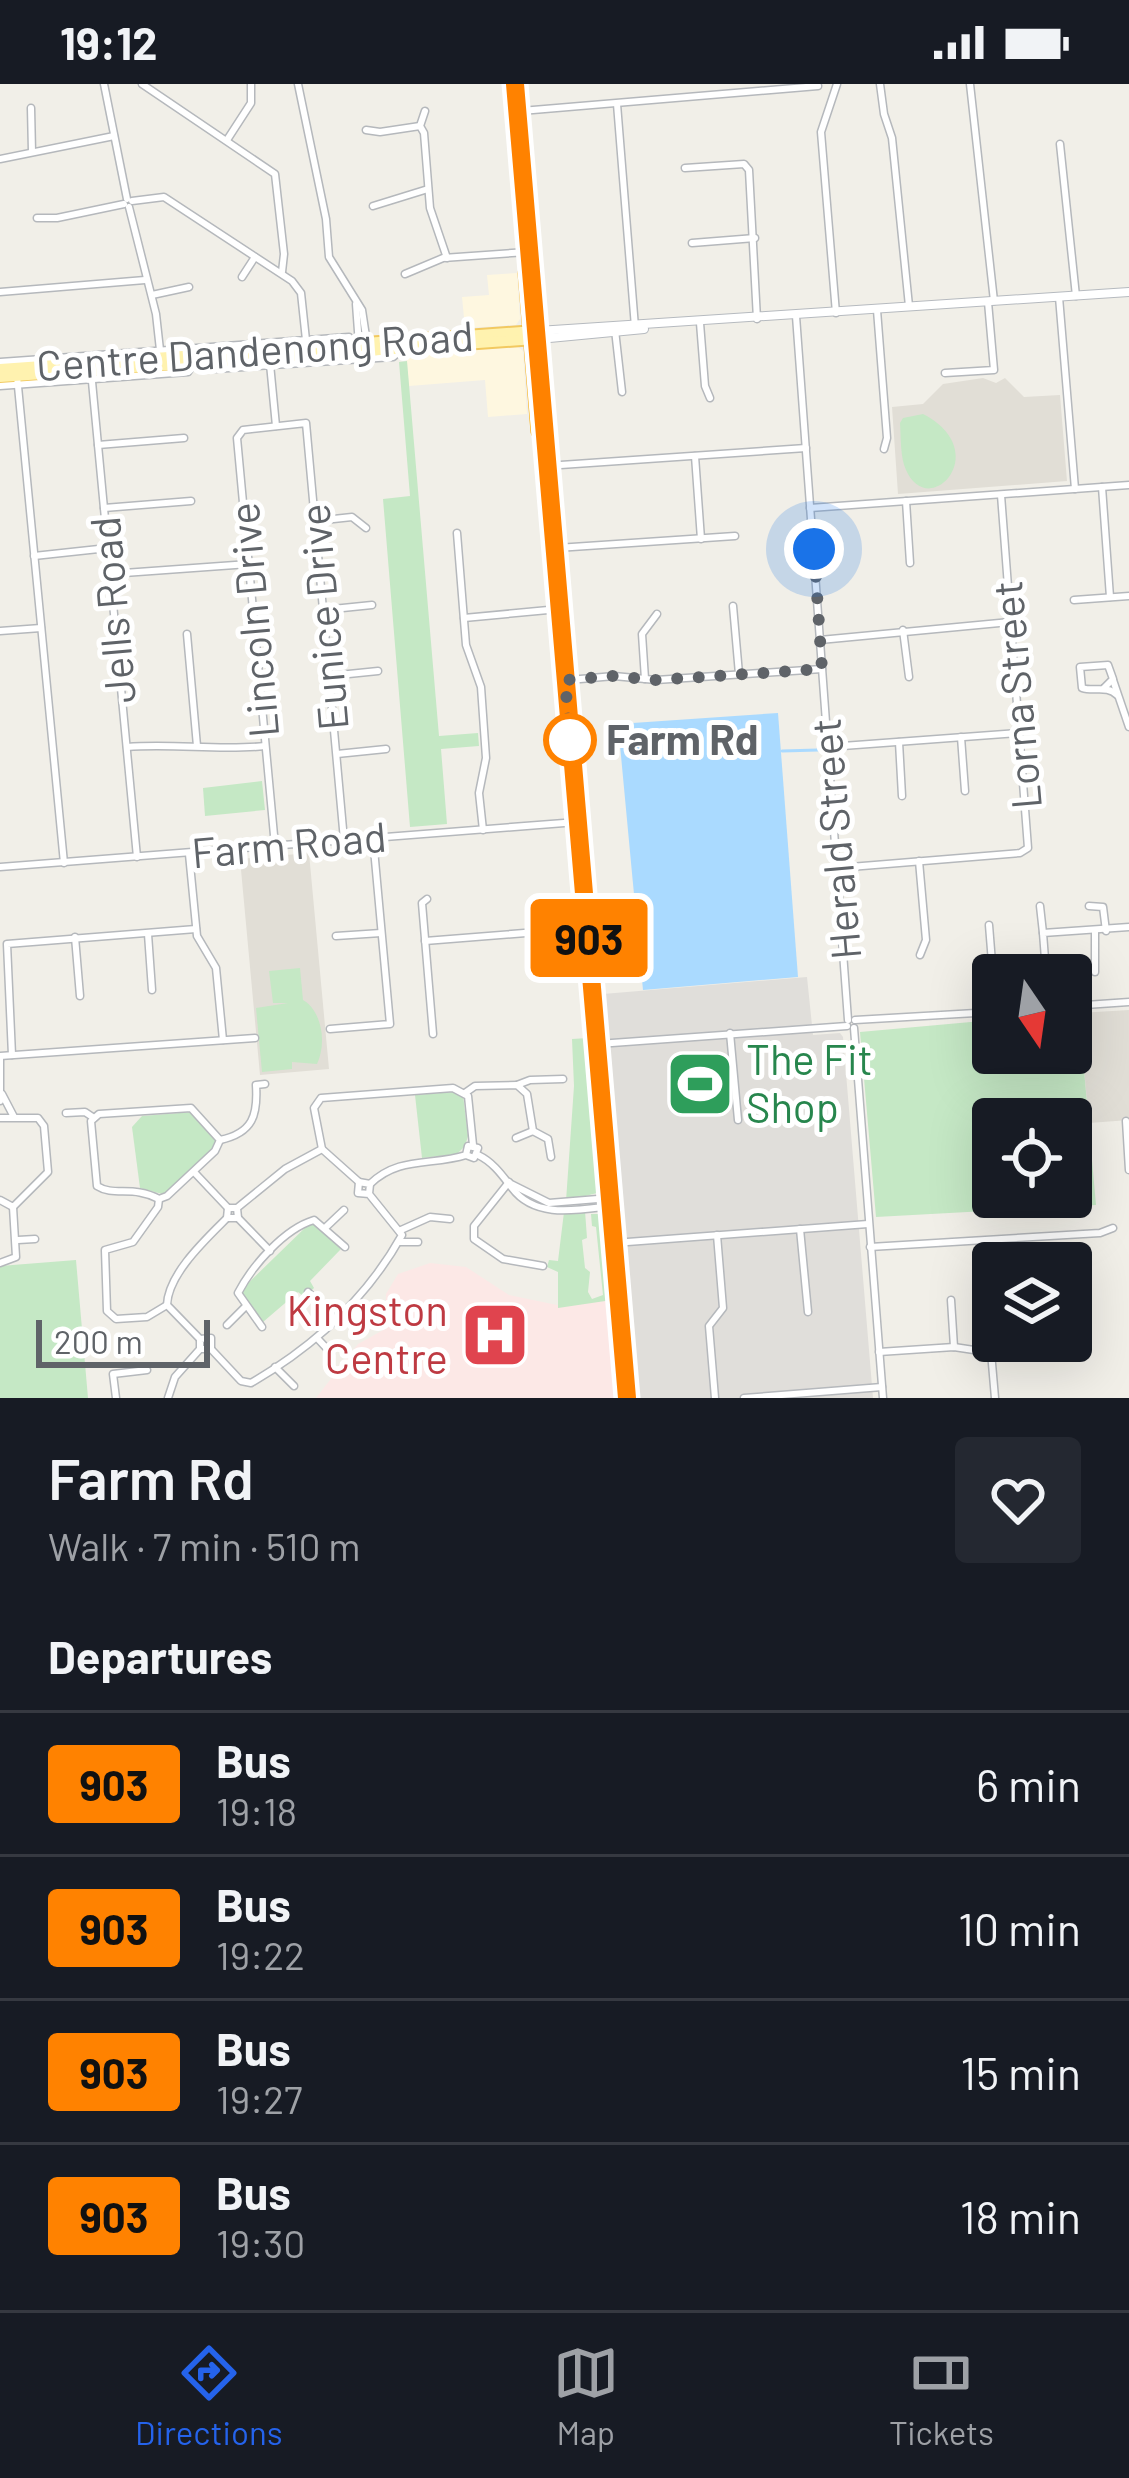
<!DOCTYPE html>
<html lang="en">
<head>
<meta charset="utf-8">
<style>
	body { margin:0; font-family:Barlow,sans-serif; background:#242831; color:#f1f3f6; height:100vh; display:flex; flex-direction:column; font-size:45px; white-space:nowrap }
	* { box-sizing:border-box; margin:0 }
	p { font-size:39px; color:#9ea1a6 }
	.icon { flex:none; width:66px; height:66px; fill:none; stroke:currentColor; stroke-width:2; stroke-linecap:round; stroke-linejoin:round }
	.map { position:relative; height:1314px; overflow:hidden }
	.panel { display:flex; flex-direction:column; background:#171b24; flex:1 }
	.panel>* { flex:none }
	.badge { padding:0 24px; border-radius:9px; font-size:42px; line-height:78px }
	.needle { width:78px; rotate:167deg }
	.tools { position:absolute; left:972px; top:870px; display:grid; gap:24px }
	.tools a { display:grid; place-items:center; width:120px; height:120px; border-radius:12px; background:#171b24; box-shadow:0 12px 48px #0002; font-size:60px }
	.scale { position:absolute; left:36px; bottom:30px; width:174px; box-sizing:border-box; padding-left:12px; border:6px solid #5f6368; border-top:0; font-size:33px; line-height:42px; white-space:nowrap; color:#5f6368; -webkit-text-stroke:9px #fff; paint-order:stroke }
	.you { position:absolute; width:60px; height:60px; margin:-30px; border:9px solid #fff; border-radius:50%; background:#1a73e8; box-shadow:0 0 0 18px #1a73e833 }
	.map>.badge { position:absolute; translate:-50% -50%; box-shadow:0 0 0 6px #fff }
	h2 { padding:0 48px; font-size:45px; line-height:108px }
	.round { display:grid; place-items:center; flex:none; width:126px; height:126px; border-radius:12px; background:#242831 }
	.summary { display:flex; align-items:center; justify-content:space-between; height:204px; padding:0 48px }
	h1 { font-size:57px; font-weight:600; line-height:90px }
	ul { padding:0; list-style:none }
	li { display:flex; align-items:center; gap:36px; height:144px; padding:0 48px; border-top:3px solid #363941 }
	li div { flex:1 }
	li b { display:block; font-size:45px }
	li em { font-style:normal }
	li .badge { min-width:132px; font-weight:700; text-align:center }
	.status { display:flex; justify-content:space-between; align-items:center; height:84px; padding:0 60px; background:#171b24; direction:ltr }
	.status svg { height:33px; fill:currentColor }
	.menu { display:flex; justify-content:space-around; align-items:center; height:168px; border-top:3px solid #363941; background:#171b24; font-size:33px; color:#9ea1a6 }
	.menu a { display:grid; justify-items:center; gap:6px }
	.menu .current { color:#2563eb }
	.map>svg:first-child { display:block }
</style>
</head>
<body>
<div class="status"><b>19:12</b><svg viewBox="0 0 49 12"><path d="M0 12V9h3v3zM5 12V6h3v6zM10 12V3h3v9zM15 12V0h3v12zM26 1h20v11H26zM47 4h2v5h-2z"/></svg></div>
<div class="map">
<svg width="1129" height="1314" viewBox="0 0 1129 1314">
	<rect width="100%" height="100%" fill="#f1efe8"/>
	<!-- commercial -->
	<g fill="#fef7e0">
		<polygon points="517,189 520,235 516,241 465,244 462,213 489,211 487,191"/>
		<polygon points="518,263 523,267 527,330 488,333 485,296 409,302 406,269"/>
	</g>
	<!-- industrial -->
	<polygon fill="#e0deda" points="807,893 813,951 840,949 843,953 873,1314 638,1314 603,910"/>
	<!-- education -->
	<g fill="#e1ded6">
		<polygon points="983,294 996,299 1005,294 1024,313 1060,311 1067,397 898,410 892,323 923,320 943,300"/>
		<polygon points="309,769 329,985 260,991 240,775"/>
		<polygon points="1129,926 1129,1036 1089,1039 1079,929"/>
	</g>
	<!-- medical -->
	<polygon fill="#fce8e6" points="430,1179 466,1183 509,1211 557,1221 613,1216 617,1314 316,1314 358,1260 385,1245 386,1210 398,1190"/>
	<!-- green -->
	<g fill="#c5e8c5" fill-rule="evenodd">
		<polygon points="407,277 439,652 478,649 479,662 441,665 447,740 410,743 383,415 410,412 399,278"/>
		<path d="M923 330C995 367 929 438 906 386 900 373 901 353 900 339L903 334Z"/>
		<polygon points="262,697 265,726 205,732 203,704"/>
		<path d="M300 884 303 916C322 927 327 959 317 980L292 978V985L262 988 256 924 288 919H273L269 887Z"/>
		<path d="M1079 929 1096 1121 876 1133 860 948 993 936V969H1071V930ZM993 1035H1071V1113H993Z"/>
		<polygon points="588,954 597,1109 566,1117 574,1002 572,955"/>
		<polygon points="454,1008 463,1011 468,1052 465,1062 457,1070 422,1074 415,1011"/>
		<polygon points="192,1028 217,1057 216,1062 166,1111 140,1104 132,1043 142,1032"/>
		<polygon points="585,1127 587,1154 582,1156 585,1184 590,1188 588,1208 592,1215 603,1211 596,1143 592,1142 591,1130 599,1130 612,1216 558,1224 558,1188 547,1183 549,1176 558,1177 564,1128"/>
		<polygon points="310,1139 318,1140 341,1165 310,1197 314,1204 304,1213 298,1208 263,1238 240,1207"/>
		<polygon points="76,1176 88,1314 0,1314 0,1182"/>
	</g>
	<!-- water -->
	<polygon fill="#aadaff" points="778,629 798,893 643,906 618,640"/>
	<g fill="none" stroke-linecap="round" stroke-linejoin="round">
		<!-- stream -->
		<polyline stroke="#aadaff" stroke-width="3" points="782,667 818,666"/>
		<defs>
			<g id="street">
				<polyline points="104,0 127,115"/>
				<polyline points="142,0 275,90 284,170 282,188"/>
				<polyline points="298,0 326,135 329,173 362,226 367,259"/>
				<polyline points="880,0 884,30 892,54 909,222"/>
				<polyline points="970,0 994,217"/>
				<polyline points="617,20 635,243"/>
				<polyline points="31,24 32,68"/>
				<polyline points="425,27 420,42 424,49 430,124 447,174"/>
				<polyline points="521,27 818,2"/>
				<polyline points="366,46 380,48 420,42"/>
				<polyline points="227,56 251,19 251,0"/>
				<polyline points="1060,60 1076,212"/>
				<polyline points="0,75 114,52"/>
				<polyline points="685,84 744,80 749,86 757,235"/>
				<polyline points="132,117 164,113 292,197 301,209 306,256"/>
				<polyline points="373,122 428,105"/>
				<polyline points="129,123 156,230 160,266"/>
				<polyline points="37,134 57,134 124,120"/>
				<polyline points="692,159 755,154"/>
				<polyline points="405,190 443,174 527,168"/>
				<polyline points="242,193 255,173"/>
				<polyline points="0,208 145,196"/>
				<polyline points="152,211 189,203"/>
				<polyline points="1059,213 1075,405"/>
				<polyline points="356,220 359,261"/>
				<polyline points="877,226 887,354 884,365"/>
				<polyline points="836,229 821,48 837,0"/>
				<polyline points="796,232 848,936"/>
				<polyline points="700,239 705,302 710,314"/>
				<polyline points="615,246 622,308"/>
				<polyline points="0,278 349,253"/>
				<polyline points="270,280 276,342"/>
				<polyline points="214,285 393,273 401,266"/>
				<polyline points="91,287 137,773"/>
				<polyline points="945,289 994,286 988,218"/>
				<polyline points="17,292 64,779"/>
				<polyline points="0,302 188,288 194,279"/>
				<polyline points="98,361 184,354"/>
				<polyline points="695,372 701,455"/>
				<polyline points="546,382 806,364"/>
				<polyline points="1102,403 1110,513"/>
				<polyline points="906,417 910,479"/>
				<polyline points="104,424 191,417"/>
				<polyline points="810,424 1129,401"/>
				<polyline points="315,437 352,433 366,444"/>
				<polyline points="457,449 466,561 481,603 486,674 479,709 483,746"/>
				<polyline points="557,464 735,452"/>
				<polyline points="34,472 108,464"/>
				<polyline points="110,490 249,480"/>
				<polyline points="1074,516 1129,512"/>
				<polyline points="733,522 739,590"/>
				<polyline points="323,526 372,521"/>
				<polyline points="464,534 559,525"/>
				<polyline points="903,546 909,593"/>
				<polyline points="0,547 41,544"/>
				<polyline points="187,550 197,662"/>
				<polyline points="820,556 1010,538"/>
				<polyline points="329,592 378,587"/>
				<polyline points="645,595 642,550 657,530"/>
				<polyline points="569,596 614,592 656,596 822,585"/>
				<polyline points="1113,596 1129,643"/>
				<path d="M1103 605 1113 595 1108 581 1080 583 1082 604C1094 608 1107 601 1117 611"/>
				<polyline points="961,653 965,707"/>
				<polyline points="899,658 902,712"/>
				<path d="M127 663C174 659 218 667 265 662"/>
				<polyline points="829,663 1019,649"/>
				<polyline points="337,670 386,665"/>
				<polyline points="275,762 237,354 243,346 306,339 344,756"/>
				<polyline points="189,770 197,852 216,884 223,956"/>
				<polyline points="919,777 926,856 920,871"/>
				<polyline points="0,783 577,738"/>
				<polyline points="838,784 1020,769 1028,764 1001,411"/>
				<polyline points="427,815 422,819 433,950"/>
				<polyline points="1040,822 1043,849"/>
				<polyline points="1089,822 1103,823 1106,847"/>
				<polyline points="989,841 993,891"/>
				<polyline points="148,850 152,906"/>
				<polyline points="336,852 381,849"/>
				<polyline points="75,853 80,912"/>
				<polyline points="425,857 588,844"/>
				<polyline points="1046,888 1043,849 1129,843"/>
				<polyline points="1095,888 1095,848"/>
				<polyline points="1071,922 1129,918"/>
				<polyline points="855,936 993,928"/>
				<polyline points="854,944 883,1314"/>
				<polyline points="330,945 390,940 373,754"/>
				<polyline points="730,949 738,1036"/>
				<polyline points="598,960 847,942"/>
				<polyline points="12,971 7,860 196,845"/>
				<polyline points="0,972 255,954"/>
				<polyline points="0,975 0,1017"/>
				<polyline points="517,1001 530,996 563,995"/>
				<polyline points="465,1009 475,1002 517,1001 527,1010 533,1047 548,1055 551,1073"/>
				<polyline points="2,1010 14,1033"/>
				<path d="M191 1024 220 1056 215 1067 167 1112 159 1115C133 1101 114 1113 97 1102L91 1037 99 1030Z"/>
				<polyline points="66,1029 85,1028 94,1034"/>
				<polyline points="0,1034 38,1034 44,1042 48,1088 13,1123 0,1116"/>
				<polyline points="1126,1037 1129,1086"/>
				<polyline points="516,1054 533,1047"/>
				<path d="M220 1056C253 1049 258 1031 256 1001L265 1000"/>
				<polyline points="322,1065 314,1024 321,1014 453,1004 468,1012 473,1061"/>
				<path d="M478 1071C493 1078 502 1091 512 1104 535 1135 577 1126 611 1122"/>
				<polyline points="194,1088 228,1124"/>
				<polyline points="509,1098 474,1142 474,1155 503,1175 543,1182"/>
				<path d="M370 1100C399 1072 431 1082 466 1071L474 1074 478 1064 468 1062 466 1071"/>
				<polyline points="511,1100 549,1119 610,1114"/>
				<polyline points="159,1115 158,1123 133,1158 105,1166 107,1227 116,1235 147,1233 167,1221"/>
				<polyline points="237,1124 238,1134 227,1134 228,1124 237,1124 285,1085 322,1065 359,1098"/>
				<polyline points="238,1134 270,1167"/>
				<polyline points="325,1144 344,1126"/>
				<polyline points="800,1145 808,1228"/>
				<polyline points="401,1146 430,1133 450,1135"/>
				<polyline points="18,1156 35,1155"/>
				<polyline points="399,1158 418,1158"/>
				<polyline points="614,1159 868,1140"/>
				<polyline points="870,1163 1100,1149 1113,1144"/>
				<polyline points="0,1179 16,1173 13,1123"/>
				<polyline points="308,1208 334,1234"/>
				<polyline points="951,1216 954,1263"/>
				<polyline points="349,1224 362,1236"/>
				<polyline points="227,1241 245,1223"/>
				<path d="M262 1243 238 1209C252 1182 284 1145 314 1136L345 1163"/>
				<polyline points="317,1254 331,1269"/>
				<path d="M200 1255 167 1221C168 1190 206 1155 227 1134"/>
				<path d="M211 1265 241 1297 251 1299C313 1263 367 1214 402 1151L369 1110 358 1109 359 1098 370 1100 369 1110"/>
				<polyline points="879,1268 954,1263 987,1268 1078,1261"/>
				<polyline points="991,1268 995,1314"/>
				<polyline points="275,1283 294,1302"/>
				<polyline points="116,1314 113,1290 147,1286"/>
				<polyline points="168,1314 175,1293 200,1265 200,1255 211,1254 211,1265 200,1265"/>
				<polyline points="715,1314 709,1242 723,1224 717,1151"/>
				<polyline points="744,1314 882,1303"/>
			</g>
			<g id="secondary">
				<polyline points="538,247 1129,208"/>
				<polyline points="539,255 644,245"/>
			</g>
			<g id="primary">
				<polyline points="410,256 535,247"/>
				<polyline points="0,285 379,258"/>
				<polyline points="0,293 535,255"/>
			</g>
			<g id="highway">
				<polyline points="515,0 627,1314"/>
				<polyline points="525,189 538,348"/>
			</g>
		</defs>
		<!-- street casing -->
		<use href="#street" stroke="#b5b8bc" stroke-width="9"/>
		<!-- secondary casing -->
		<use href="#secondary" stroke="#b6babf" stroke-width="10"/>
		<!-- primary casing -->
		<use href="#primary" stroke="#f2c960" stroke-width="14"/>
		<!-- highway casing -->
		<use href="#highway" stroke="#f9ab00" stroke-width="15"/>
		<!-- street -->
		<use href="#street" stroke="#fff" stroke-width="6"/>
		<!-- secondary -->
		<use href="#secondary" stroke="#fff" stroke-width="8"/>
		<!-- primary -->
		<use href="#primary" stroke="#fff2af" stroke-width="10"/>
		<!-- highway -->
		<use href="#highway" stroke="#fde293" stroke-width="12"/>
	</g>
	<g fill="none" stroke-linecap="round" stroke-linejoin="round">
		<defs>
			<polyline id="line" points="515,0 627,1314"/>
		</defs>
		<!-- line casing -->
		<use href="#line" stroke="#fff" stroke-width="27"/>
		<!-- line -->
		<use href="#line" stroke="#ff8200" stroke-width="18"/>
		<!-- walk -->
		<polyline stroke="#5f6368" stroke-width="12" stroke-dasharray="0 21.6" points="570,656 565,596 614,592 656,596 822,585 814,465"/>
	</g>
	<!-- icons -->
	<defs>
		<symbol id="stadium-square" viewBox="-11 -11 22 22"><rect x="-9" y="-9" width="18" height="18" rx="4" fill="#2e9e5b" stroke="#fff"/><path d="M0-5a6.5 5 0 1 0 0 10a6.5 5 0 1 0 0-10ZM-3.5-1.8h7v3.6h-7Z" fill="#fff"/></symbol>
		<symbol id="hospital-square" viewBox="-11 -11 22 22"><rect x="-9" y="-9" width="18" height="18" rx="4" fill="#e0444e" stroke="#fff"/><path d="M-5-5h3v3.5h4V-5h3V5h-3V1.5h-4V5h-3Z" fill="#fff"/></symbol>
	</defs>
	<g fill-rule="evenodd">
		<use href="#stadium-square" x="662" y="962" width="76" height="76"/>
		<use href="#hospital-square" x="457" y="1213" width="76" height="76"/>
	</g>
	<!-- markers -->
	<circle fill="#fff" stroke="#ff8200" stroke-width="6" cx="570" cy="656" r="24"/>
	<g text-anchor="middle" stroke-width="10" stroke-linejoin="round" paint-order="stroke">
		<!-- street labels -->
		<g font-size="42" fill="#5f6368" stroke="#fff">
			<text transform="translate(255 267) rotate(-4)" y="15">Centre Dandenong Road</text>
			<text transform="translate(113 526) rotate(-95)" y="15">Jells Road</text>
			<text transform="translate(324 533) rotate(-95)" y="15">Eunice Drive</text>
			<text transform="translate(254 536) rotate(-95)" y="15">Lincoln Drive</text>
			<text transform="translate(1017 611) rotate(-95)" y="15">Lorna Street</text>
			<text transform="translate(836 755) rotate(-95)" y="15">Herald Street</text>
			<text transform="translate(289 761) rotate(-5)" y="15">Farm Road</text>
		</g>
		<!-- stop labels -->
		<g font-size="42" font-weight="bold" fill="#5f6368" stroke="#fff" text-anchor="start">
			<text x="606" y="671">Farm Rd</text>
		</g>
		<!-- leisure labels -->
		<g font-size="42" fill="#27864d" stroke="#fff" text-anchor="start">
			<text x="746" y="991">The Fit<tspan x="746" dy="48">Shop</tspan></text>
		</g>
		<!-- health labels -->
		<g font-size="42" fill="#be3a42" stroke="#fff" text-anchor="end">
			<text x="448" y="1242">Kingston<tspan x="448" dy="48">Centre</tspan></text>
		</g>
	</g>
</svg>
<div class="tools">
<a><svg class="needle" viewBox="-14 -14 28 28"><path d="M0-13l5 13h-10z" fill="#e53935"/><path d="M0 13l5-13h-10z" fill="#9ea1a6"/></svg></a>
<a><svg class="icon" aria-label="locate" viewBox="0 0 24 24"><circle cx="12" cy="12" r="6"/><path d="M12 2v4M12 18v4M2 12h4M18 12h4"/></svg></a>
<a><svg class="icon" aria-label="layers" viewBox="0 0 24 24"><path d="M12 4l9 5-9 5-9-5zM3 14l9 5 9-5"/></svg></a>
</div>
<div class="scale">200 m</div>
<div class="you" style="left:814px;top:465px"></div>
<b class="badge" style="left:589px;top:854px;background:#ff8200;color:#111">903</b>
</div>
<section class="panel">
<div class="summary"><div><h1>Farm Rd</h1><p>Walk · 7 min · 510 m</p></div><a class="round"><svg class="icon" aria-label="heart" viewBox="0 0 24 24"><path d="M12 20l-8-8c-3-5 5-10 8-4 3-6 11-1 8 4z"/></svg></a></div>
<h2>Departures</h2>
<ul>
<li><span class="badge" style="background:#ff8200;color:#111">903</span><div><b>Bus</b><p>19:18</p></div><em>6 min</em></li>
<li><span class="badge" style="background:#ff8200;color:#111">903</span><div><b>Bus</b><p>19:22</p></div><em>10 min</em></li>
<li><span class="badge" style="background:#ff8200;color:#111">903</span><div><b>Bus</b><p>19:27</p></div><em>15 min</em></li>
<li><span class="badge" style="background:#ff8200;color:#111">903</span><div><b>Bus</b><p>19:30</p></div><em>18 min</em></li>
</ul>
</section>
<nav class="menu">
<a class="current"><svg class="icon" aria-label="directions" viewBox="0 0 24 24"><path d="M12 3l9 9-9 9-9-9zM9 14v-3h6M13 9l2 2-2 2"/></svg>Directions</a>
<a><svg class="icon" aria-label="map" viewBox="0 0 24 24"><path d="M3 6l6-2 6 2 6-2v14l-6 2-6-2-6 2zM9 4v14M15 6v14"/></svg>Map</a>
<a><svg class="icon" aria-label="tickets" viewBox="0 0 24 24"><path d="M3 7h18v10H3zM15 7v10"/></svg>Tickets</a>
</nav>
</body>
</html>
